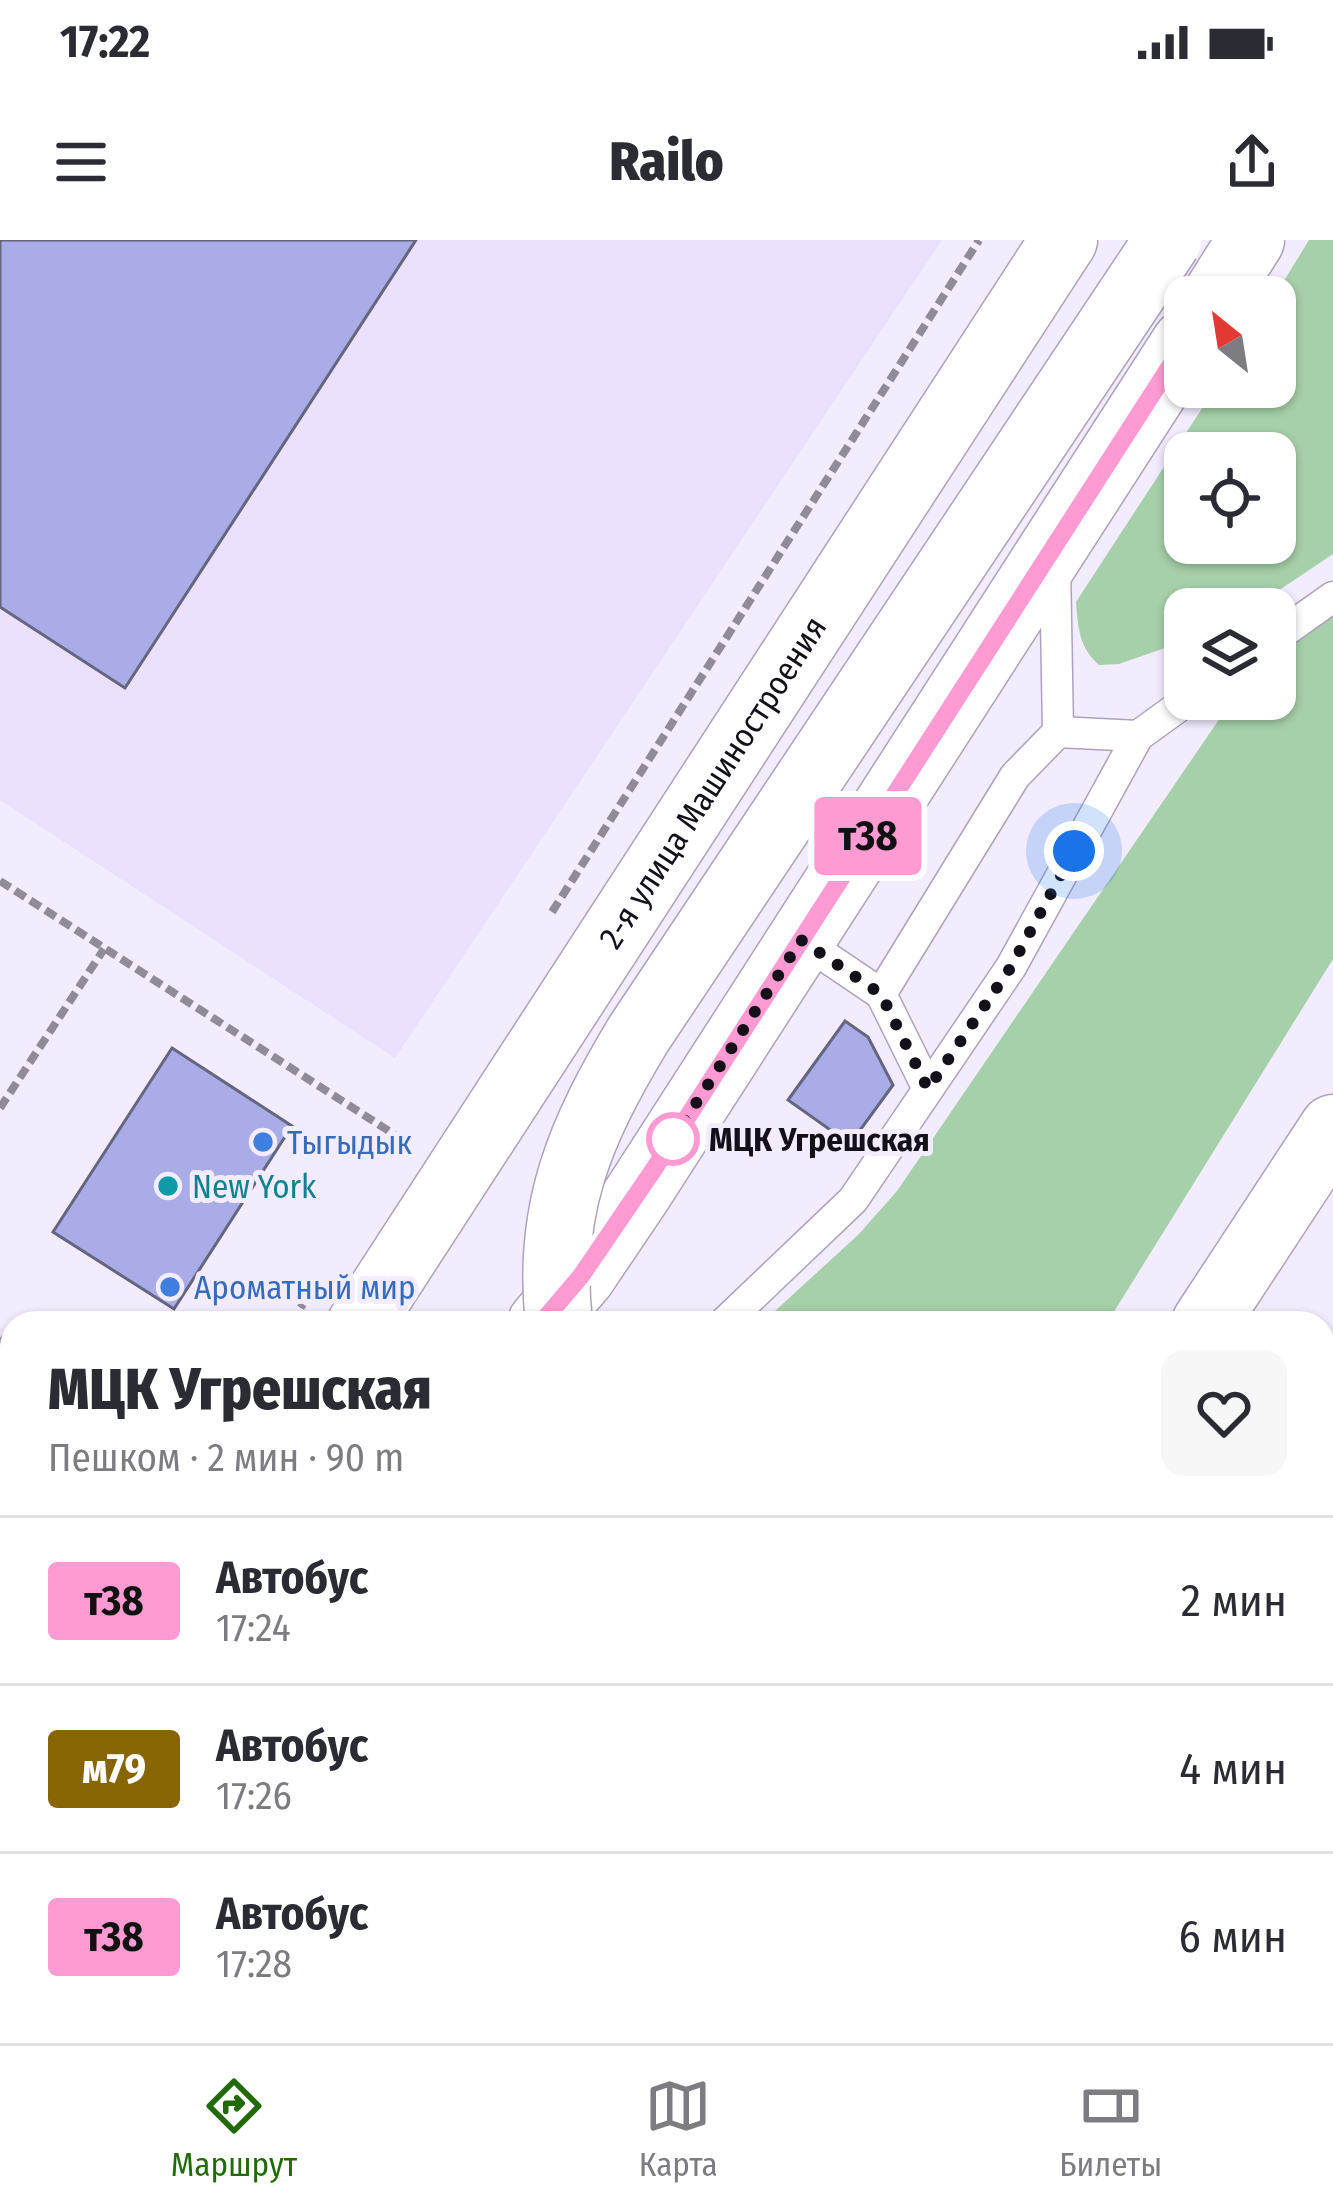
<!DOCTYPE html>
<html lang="ru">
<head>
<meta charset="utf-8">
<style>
	body { margin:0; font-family:"Fira Sans Condensed",sans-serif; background:#f7f7f7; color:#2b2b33; height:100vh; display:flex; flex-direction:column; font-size:45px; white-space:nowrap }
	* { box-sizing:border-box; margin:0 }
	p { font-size:39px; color:#7c7c81 }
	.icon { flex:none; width:66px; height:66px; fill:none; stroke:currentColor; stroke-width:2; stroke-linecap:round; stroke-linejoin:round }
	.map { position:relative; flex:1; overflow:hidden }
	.details { position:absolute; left:0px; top:1071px; width:1335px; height:732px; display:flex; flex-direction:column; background:#fff; border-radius:36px 36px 0 0; box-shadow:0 3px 9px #0004 }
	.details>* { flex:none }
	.badge { padding:0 24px; border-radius:9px; font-size:42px; line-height:78px }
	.needle { width:78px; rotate:330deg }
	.fabs { position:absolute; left:1164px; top:36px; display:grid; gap:24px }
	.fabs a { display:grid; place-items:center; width:132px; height:132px; border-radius:24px; background:#fff; box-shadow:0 3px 9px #0004; font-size:60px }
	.you { position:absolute; width:60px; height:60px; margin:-30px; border:9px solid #fff; border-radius:50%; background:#1a73e8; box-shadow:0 0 0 18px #1a73e833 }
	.map>.badge { position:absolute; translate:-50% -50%; box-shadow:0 0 0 6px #fff }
	.round { display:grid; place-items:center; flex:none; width:126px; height:126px; border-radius:24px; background:#f7f7f7 }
	.headline { display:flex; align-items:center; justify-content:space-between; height:204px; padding:0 48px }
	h1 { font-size:57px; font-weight:800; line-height:90px }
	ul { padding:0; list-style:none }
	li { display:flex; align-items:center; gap:36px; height:168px; padding:0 48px; border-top:3px solid #e1e1e2 }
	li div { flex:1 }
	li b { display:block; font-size:45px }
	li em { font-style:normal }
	li .badge { min-width:132px; font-weight:700; text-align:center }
	.status { display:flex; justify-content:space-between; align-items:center; height:84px; padding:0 60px; background:#fff; direction:ltr }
	.status svg { height:33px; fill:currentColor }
	header { display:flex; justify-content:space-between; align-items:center; height:156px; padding:0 48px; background:#fff; font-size:54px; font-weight:800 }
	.tabs { display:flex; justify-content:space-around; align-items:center; height:168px; border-top:3px solid #e1e1e2; background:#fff; font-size:33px; color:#7c7c81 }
	.tabs a { display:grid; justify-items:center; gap:6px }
	.tabs .on { color:#206a07 }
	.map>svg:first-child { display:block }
</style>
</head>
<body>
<div class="status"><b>17:22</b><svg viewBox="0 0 49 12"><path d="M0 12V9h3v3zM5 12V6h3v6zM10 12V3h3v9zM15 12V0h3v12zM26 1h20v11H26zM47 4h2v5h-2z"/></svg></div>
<header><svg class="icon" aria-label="menu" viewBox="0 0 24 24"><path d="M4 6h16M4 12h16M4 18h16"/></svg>Railo<svg class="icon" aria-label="share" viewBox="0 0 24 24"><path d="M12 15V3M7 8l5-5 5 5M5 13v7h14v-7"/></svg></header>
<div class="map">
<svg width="1333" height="1803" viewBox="0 0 1333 1803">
	<rect width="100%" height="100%" fill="#f2ecfe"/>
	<!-- built -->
	<polygon fill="#ebe0fd" points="0,0 942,0 395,818 0,560"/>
	<!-- green -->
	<g fill="#a6d0a9" fill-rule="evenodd">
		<path d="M1309 0H1333V314L1251 369H1185V401L1119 424 1099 425C1079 407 1078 388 1076 362L1216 147H1275L1274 57ZM1185 213H1275V303H1185Z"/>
		<polygon points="1333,372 1333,719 1107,1083 762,1083 859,994 897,951 1233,459 1275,459 1275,414"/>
		<polygon points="35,1791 507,1791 509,1803 27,1803"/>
	</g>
	<!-- building -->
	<g fill="#a9ace7" stroke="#64657f" stroke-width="3">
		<polygon points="0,0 416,0 125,448 0,367"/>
		<polygon points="845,781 868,797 893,845 850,904 788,860"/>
		<polygon points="172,808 292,886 174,1069 53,992"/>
	</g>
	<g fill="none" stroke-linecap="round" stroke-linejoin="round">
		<defs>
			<g id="lane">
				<polyline points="1055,324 1058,492"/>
				<polyline points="1275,398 1333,357"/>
				<polyline points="801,700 881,754"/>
				<polyline points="928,849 881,754 1015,536 1058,492 1138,496"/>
				<polyline points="724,1083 853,960 1011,727 1138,496 1189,459"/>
			</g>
			<polyline id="street" points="0,1193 12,1201"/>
			<g id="secondary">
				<polyline points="1215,57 1251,0"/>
				<polyline points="541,1083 582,1036 638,953 1185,103"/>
				<polyline points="0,1662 12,1629"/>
			</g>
			<g id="primary">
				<path id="s1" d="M361 1083 1064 0"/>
				<polyline points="1205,1083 1333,888"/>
				<polyline points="1323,1154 1333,1138"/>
				<polyline points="1323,1321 1333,1310"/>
				<polyline points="1323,1468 1333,1456"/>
				<polyline points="539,1791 542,1803"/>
				<polyline points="691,1803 700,1791"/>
				<polyline points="862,1803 871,1791"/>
				<polyline points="1034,1803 1044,1791"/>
			</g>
		</defs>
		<!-- lane casing -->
		<use href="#lane" stroke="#aca2be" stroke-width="33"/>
		<!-- street casing -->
		<use href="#street" stroke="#aca2be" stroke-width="63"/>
		<!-- secondary casing -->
		<use href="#secondary" stroke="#aca2be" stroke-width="69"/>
		<!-- primary casing -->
		<use href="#primary" stroke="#aca2be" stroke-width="69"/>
		<!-- path -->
		<g stroke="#908b99" stroke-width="8" stroke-dasharray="12 6" stroke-linecap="butt">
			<polyline points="0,641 406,902"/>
			<polyline points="552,672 979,0"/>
			<polyline points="0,868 104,709"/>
			<polyline points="291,1083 303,1064"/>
			<polyline points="0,1098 12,1106"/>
			<polyline points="0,1407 12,1414"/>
			<polyline points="0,1536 12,1517"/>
			<polyline points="0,1790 12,1771"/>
			<polyline points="1184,1791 1203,1803"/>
			<polyline points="1243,1802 1251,1791"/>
			<polyline points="1219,1803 1227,1791"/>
		</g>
		<!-- lane -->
		<use href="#lane" stroke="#fff" stroke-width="30"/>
		<!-- street -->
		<use href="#street" stroke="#fff" stroke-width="60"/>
		<!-- secondary -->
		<use href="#secondary" stroke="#fff" stroke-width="66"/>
		<!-- primary -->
		<use href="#primary" stroke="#fff" stroke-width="66"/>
		<defs>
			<polyline id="rail" points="1322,1803 1333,1786"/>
		</defs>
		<!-- rail casing -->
		<use href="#rail" stroke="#7a7583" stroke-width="14"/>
		<!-- rail -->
		<use href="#rail" stroke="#f2ecfe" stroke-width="9" stroke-dasharray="27" stroke-linecap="butt"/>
		<defs>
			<path id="primary-bridge" d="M559 1083C546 969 581 890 638 795L1168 0"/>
		</defs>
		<!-- primary-bridge casing -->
		<use href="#primary-bridge" stroke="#aca2be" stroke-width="69" stroke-linecap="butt"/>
		<!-- primary-bridge -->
		<use href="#primary-bridge" stroke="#fff" stroke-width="66"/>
	</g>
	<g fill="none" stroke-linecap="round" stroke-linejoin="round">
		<defs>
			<polyline id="line" points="541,1083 581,1036 656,926 1185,103"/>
		</defs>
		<!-- line casing -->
		<use href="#line" stroke="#fff" stroke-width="27"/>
		<!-- line -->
		<use href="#line" stroke="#ff9ad2" stroke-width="18"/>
		<!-- walk -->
		<polyline stroke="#14101a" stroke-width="12" stroke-dasharray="0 21.6" points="673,899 801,700 881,754 928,849 1011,727 1074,611"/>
	</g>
	<!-- markers -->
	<circle fill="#fff" stroke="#ff9ad2" stroke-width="6" cx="673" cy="899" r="24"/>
	<g fill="#3f7fe0" stroke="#f2ecfe" stroke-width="4.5">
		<circle cx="263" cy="902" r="12"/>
		<circle cx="170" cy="1047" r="12"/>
	</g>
	<circle fill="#0f9aa8" stroke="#f2ecfe" stroke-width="4.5" cx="168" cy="946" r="12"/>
	<g text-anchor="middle" stroke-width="10" stroke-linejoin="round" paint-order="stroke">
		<!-- street labels -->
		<g font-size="33" fill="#14101a" stroke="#f2ecfe">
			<text dy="12" stroke="none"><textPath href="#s1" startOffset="645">2-я улица Машиностроения</textPath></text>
		</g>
		<!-- stop labels -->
		<g font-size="33" font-weight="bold" fill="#14101a" stroke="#f2ecfe" text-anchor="start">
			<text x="709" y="911">МЦК Угрешская</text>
		</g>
		<!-- shop labels -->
		<g font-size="33" fill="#366cbe" stroke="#f2ecfe" text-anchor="start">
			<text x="287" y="914">Тыгыдык</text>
			<text x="194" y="1059">Ароматный мир</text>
		</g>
		<!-- culture labels -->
		<g font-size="33" fill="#0d838f" stroke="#f2ecfe" text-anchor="start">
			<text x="192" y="958">New York</text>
		</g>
	</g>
</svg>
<div class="fabs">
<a><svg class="needle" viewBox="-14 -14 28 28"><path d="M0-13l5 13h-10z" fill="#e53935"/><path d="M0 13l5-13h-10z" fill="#7c7c81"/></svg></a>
<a><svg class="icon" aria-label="locate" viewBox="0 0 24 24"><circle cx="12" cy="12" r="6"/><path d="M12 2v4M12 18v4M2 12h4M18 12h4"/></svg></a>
<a><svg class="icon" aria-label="layers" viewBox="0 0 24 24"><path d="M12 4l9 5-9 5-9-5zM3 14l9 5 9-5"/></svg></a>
</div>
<div class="you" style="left:1074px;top:611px"></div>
<b class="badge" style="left:868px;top:596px;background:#ff9ad2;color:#111">т38</b>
<section class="details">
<div class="headline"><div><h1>МЦК Угрешская</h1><p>Пешком · 2 мин · 90 m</p></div><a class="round"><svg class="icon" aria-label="heart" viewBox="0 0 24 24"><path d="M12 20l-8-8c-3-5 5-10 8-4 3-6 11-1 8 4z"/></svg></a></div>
<ul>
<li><span class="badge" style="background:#ff9ad2;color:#111">т38</span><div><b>Автобус</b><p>17:24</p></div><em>2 мин</em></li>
<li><span class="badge" style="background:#876503;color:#fff">м79</span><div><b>Автобус</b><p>17:26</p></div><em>4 мин</em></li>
<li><span class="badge" style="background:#ff9ad2;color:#111">т38</span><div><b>Автобус</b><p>17:28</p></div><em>6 мин</em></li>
</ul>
</section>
</div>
<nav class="tabs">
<a class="on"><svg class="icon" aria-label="directions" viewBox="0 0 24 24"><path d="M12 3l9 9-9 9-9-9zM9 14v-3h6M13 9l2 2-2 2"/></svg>Маршрут</a>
<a><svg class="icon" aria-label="map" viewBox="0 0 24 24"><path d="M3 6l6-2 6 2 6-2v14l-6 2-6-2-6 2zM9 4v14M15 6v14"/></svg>Карта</a>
<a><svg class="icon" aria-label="tickets" viewBox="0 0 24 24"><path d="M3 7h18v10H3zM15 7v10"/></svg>Билеты</a>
</nav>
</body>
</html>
